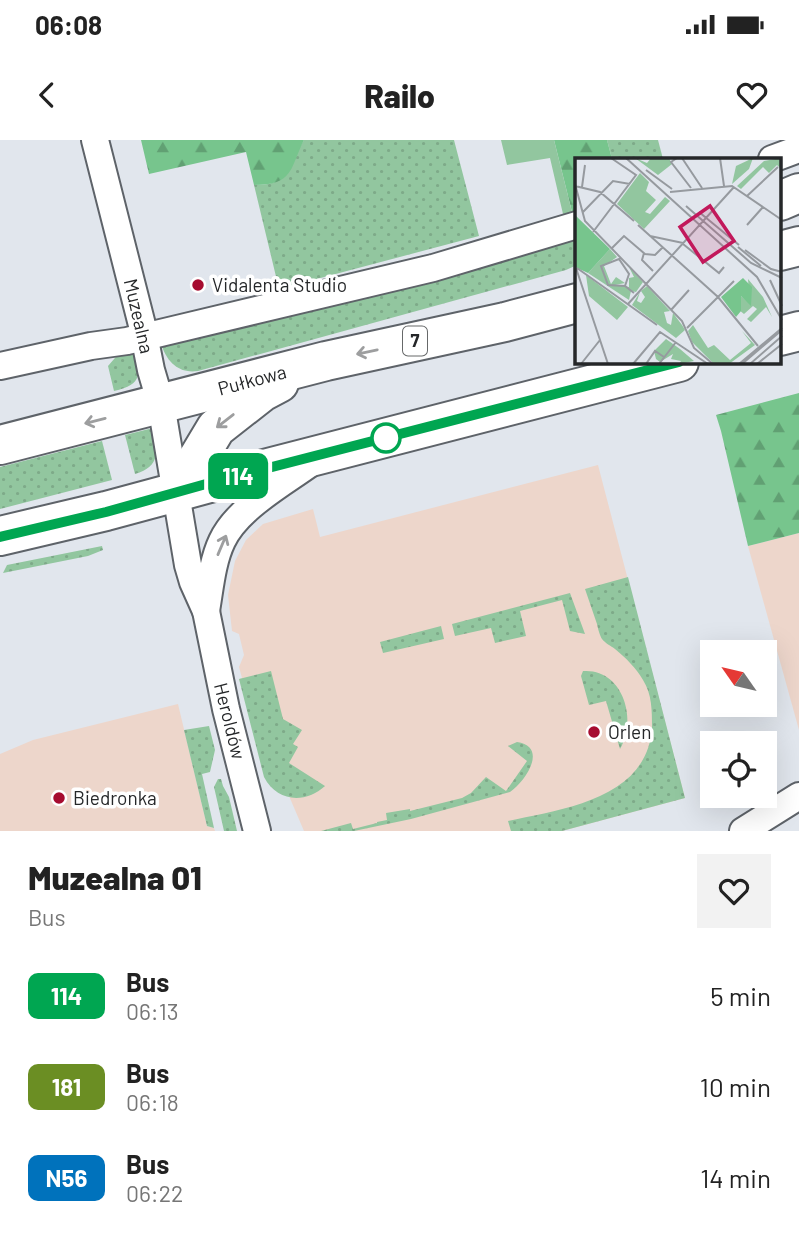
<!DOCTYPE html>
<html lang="en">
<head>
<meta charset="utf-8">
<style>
	body { margin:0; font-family:Barlow,sans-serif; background:#f2f2f2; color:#222; height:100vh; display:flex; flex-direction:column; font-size:26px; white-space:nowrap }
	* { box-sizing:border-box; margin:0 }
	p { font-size:23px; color:#767676 }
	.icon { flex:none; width:38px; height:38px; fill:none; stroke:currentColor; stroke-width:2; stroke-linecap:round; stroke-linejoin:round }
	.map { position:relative; height:691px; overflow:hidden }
	.details { display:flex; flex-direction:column; background:#fff; flex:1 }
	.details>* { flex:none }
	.badge { padding:0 14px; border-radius:10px; font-size:24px; line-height:46px }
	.needle { width:46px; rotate:304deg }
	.controls { position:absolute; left:700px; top:500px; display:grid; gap:14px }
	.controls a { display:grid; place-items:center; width:77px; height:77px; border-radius:0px; background:#fff; box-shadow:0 7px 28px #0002; font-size:35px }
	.map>.badge { position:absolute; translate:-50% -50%; box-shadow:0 0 0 4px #fff }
	.round { display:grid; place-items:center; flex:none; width:74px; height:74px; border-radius:0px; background:#f2f2f2 }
	.head { display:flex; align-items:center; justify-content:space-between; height:119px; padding:0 28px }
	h1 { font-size:33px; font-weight:800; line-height:52px }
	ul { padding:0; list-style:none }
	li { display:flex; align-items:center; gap:21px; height:91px; padding:0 28px }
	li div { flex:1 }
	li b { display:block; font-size:26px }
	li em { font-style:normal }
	li .badge { min-width:77px; font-weight:700; text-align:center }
	.status { display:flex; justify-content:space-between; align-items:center; height:49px; padding:0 35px; background:#fff; direction:ltr }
	.status svg { height:19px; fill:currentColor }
	header { display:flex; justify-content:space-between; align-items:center; height:91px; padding:0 28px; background:#fff; font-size:32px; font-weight:800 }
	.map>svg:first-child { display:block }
</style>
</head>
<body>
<div class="status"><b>06:08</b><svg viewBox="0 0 49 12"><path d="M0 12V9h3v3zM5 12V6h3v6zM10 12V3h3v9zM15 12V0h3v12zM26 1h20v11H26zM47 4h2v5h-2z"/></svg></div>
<header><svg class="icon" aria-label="back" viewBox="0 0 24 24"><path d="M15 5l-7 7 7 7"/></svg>Railo<svg class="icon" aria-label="heart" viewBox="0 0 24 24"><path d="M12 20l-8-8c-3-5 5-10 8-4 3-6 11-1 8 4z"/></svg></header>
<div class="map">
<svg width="799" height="691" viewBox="0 0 799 691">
	<defs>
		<pattern id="grass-dots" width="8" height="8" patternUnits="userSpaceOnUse" patternTransform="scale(1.75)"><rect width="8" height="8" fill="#92c69f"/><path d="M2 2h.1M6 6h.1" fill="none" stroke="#7eaa89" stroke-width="1.8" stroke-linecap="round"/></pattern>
		<pattern id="forest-firs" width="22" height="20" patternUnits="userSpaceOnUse" patternTransform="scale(1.75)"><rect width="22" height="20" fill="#77c58d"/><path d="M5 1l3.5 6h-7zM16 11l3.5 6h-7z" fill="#61a073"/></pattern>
	</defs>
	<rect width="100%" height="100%" fill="#e1e6ed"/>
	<!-- commercial -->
	<g fill="#edd6cb">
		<polygon points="598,325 685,658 562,691 304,691 239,539 242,538 239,527 244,515 239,494 232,491 228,455 235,421 246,400 263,384 313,369 320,397"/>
		<polygon points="799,393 799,590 748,406"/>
		<polygon points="178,564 207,686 214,688 215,691 0,691 0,614 33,600"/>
	</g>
	<!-- grass -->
	<g fill="url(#grass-dots)">
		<path d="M304 0H454L479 96 279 149 254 45C292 45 288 26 304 0Z"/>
		<polygon points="607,0 658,0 663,19 612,19"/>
		<path d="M577 95V125L566 130 198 231C178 234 166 221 161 203Z"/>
		<path d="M135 208C140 234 144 244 114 251L108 226 121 211Z"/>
		<path d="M149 289 152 290C158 311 161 326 135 334L125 295Z"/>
		<polygon points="102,301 112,340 0,369 0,327"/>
		<polygon points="102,406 103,410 88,416 3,433 7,425"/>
		<path d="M628 437 685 658 562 691H511L508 681C563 669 648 659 652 587 652 571 652 554 643 540 636 528 626 518 615 509 611 506 605 503 602 499 600 496 598 489 597 484 593 472 589 461 585 449Z"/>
		<polygon points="570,453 585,494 570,491 562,460 520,471 526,496 495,503 491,488 455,496 452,484"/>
		<polygon points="441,486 444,499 383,513 380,502"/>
		<path d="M271 531 283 579 302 590 293 604 298 607 289 623 325 646C305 664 277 662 264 637L239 539Z"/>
		<path d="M583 531C623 528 638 580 620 609L606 561 589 565 581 536Z"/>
		<polygon points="209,586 215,610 210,632 202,634 214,688 207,686 184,590"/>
		<path d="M517 602C549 607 525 642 510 652L411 679 354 691H321L351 683 353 689 377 683V682L387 680 386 673 410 669V671L462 658 471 653 486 637 506 651 527 621 508 606Z"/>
		<polygon points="218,639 221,639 223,646 229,657 237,691 224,691 214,647"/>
	</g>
	<!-- forest -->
	<g fill="url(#forest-firs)">
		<path d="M141 0H304C290 28 294 45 254 45L246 12 149 34Z"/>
		<polygon points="554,0 607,0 612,19 577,19 577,70 572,72"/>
		<polygon points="799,253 799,393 748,406 721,291 716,275"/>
	</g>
	<!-- green -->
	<polygon fill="#92c69f" points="501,0 554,0 572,72 563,74 550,18 507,25"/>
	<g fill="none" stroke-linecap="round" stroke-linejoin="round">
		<defs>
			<g id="minor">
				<polyline points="95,0 142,185 151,230 161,264 188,425 193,442 206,471 226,569 257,691"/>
				<polyline points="772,19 799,9"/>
				<polyline points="0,226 91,206 127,201 433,128 577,85"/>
				<path d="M206 471C210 448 212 422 222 401 237 369 280 345 308 325"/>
				<polyline points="743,691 799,656"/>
			</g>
			<g id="highway">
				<polyline points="780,61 799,53"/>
				<polyline points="780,111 799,106"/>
				<polyline points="780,196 799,191"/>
				<polyline points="0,305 326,221 505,182 577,163"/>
				<polyline points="177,353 216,288 262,252 279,243"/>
				<polyline points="0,396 106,371 206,344 679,222"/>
			</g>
		</defs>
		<!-- minor casing -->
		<use href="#minor" stroke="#5e6369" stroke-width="30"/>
		<!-- highway casing -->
		<use href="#highway" stroke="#5e6369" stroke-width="42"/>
		<!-- minor -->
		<use href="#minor" stroke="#fff" stroke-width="26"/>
		<!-- highway -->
		<use href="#highway" stroke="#fff" stroke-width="38"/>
	</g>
	<!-- one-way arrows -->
	<defs><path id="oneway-shaft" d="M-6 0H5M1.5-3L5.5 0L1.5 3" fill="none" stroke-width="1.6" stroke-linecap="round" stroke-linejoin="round" transform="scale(1.75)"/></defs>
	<g stroke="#9d9e9f">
		<use href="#oneway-shaft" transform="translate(367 212) rotate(168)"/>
		<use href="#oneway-shaft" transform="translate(95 281) rotate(166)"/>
		<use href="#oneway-shaft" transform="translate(225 281) rotate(142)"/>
		<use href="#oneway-shaft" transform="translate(222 405) rotate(-67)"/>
	</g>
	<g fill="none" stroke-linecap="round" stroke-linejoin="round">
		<defs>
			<polyline id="line" points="0,397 106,372 206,344 679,222"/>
		</defs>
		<!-- line casing -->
		<use href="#line" stroke="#fff" stroke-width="16"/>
		<!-- line -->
		<use href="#line" stroke="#00a651" stroke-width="10"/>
	</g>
	<!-- markers -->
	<g fill="#a60c30" stroke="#fff" stroke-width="2.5">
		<circle cx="198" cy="145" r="7"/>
		<circle cx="594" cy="592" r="7"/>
		<circle cx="59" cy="658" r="7"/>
	</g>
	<circle fill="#fff" stroke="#00a651" stroke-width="3.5" cx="386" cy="298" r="14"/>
	<g text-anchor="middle" stroke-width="7" stroke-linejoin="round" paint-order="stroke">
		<!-- shield labels -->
		<rect fill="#fff" stroke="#666869" stroke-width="2" x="403" y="186.5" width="24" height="29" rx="5"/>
		<g font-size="18" font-weight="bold" fill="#252729">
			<text x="415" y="207">7</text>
		</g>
		<!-- poi labels -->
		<g font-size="19" fill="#252729" stroke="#fff" text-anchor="start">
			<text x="212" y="152">Vidalenta Studio</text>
			<text x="608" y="599">Orlen</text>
			<text x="73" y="665">Biedronka</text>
		</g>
		<!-- street labels -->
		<g font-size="19" fill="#252729" stroke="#fff">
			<text transform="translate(139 176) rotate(77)" y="7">Muzealna</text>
			<text transform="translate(252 240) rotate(-15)" y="7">Pułkowa</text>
			<text transform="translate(230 581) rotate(76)" y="7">Heroldów</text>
		</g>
	</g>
	<!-- overview -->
	<g transform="translate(575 18)">
		<rect width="206" height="206" fill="#e1e6ed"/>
		<path d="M60 0 72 5 76 0H94L97 6 83 17ZM178 0 174 11 157 26 161 8ZM206 0V11L202 7 194 15 188 9 166 31 162 28 189 3ZM65 15 74 24 71 33 81 42 70 54 75 56 90 39 95 43 69 71 42 46ZM35 91 42 99 29 108 36 126 41 119 50 125 40 127 54 129V120L59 119 54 109 68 124 61 134 56 133 54 142 13 115ZM11 117 53 149 42 162 14 138ZM173 121 188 139 197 159 191 149 176 164 172 161 182 151 178 148 169 156 164 152 166 138 175 146ZM72 128 95 153 89 154 92 165 96 167 98 155 107 167 110 172 101 180 57 147 65 134 62 143 66 145 70 139 66 133ZM118 167 133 190 139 187 155 202 176 185 167 173 180 187 154 206H139L117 184 113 173ZM91 181 105 191 119 203 104 206 106 203 96 201 98 196 85 204 81 201 79 193Z" fill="#92c69f"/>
		<path d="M0 57 35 91 13 115 0 109ZM168 120 177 129 176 148 166 138V153L161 159 146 139Z" fill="#77c58d"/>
		<path fill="none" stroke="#969a9f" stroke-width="2" d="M51 0 182 119 207 162M102 0 96 4 116 30M107 0 127 30M145 0 149 28M71 12 97 31M0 26 10 63 107 163 119 190 138 206M0 28 25 34 59 63M7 29 10 7M95 34 157 28 207 62M172 38 203 9M111 48 176 105 207 120M8 54 38 23 55 26M124 54 164 87M63 67 143 139 183 188M172 67 188 49M18 74 61 17 36 0M75 78 108 85M108 86 144 115 149 109M163 89 186 108M36 91 49 78 70 96 80 97 88 89M170 92 196 111 207 114M69 95 67 102 78 113M1 110 33 206M2 110 82 167M195 122 207 148M50 128 54 116 44 101 26 108 33 127 50 128 59 135M53 146 159 29M96 152 114 132M112 170 159 123M6 206 25 182M58 206 85 174 133 206M71 206 80 193 89 199M84 206 101 184M164 206 207 170M167 206 207 172M175 206 207 178M182 206 207 186"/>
		<path fill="#c2185b" fill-opacity="0.15" stroke="#c2185b" stroke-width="3.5" d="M135 48 159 83 128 104 105 69Z"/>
		<rect width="206" height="206" fill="none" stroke="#252729" stroke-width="3.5"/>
	</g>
</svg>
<div class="controls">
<a><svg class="needle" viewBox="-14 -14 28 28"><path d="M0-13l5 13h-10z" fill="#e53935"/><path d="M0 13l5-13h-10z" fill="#767676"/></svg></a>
<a><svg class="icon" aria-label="locate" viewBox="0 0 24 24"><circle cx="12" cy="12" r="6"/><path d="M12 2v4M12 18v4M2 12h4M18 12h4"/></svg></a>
</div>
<b class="badge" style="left:238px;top:336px;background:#00a651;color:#fff">114</b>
</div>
<section class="details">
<div class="head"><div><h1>Muzealna 01</h1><p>Bus</p></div><a class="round"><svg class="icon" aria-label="heart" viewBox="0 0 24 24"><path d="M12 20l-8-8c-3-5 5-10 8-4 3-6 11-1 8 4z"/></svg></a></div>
<ul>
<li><span class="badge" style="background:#00a651;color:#fff">114</span><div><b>Bus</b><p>06:13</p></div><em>5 min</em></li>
<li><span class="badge" style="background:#6b8e23;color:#fff">181</span><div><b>Bus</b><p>06:18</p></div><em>10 min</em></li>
<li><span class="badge" style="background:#0072bc;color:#fff">N56</span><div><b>Bus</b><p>06:22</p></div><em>14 min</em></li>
</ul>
</section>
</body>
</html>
